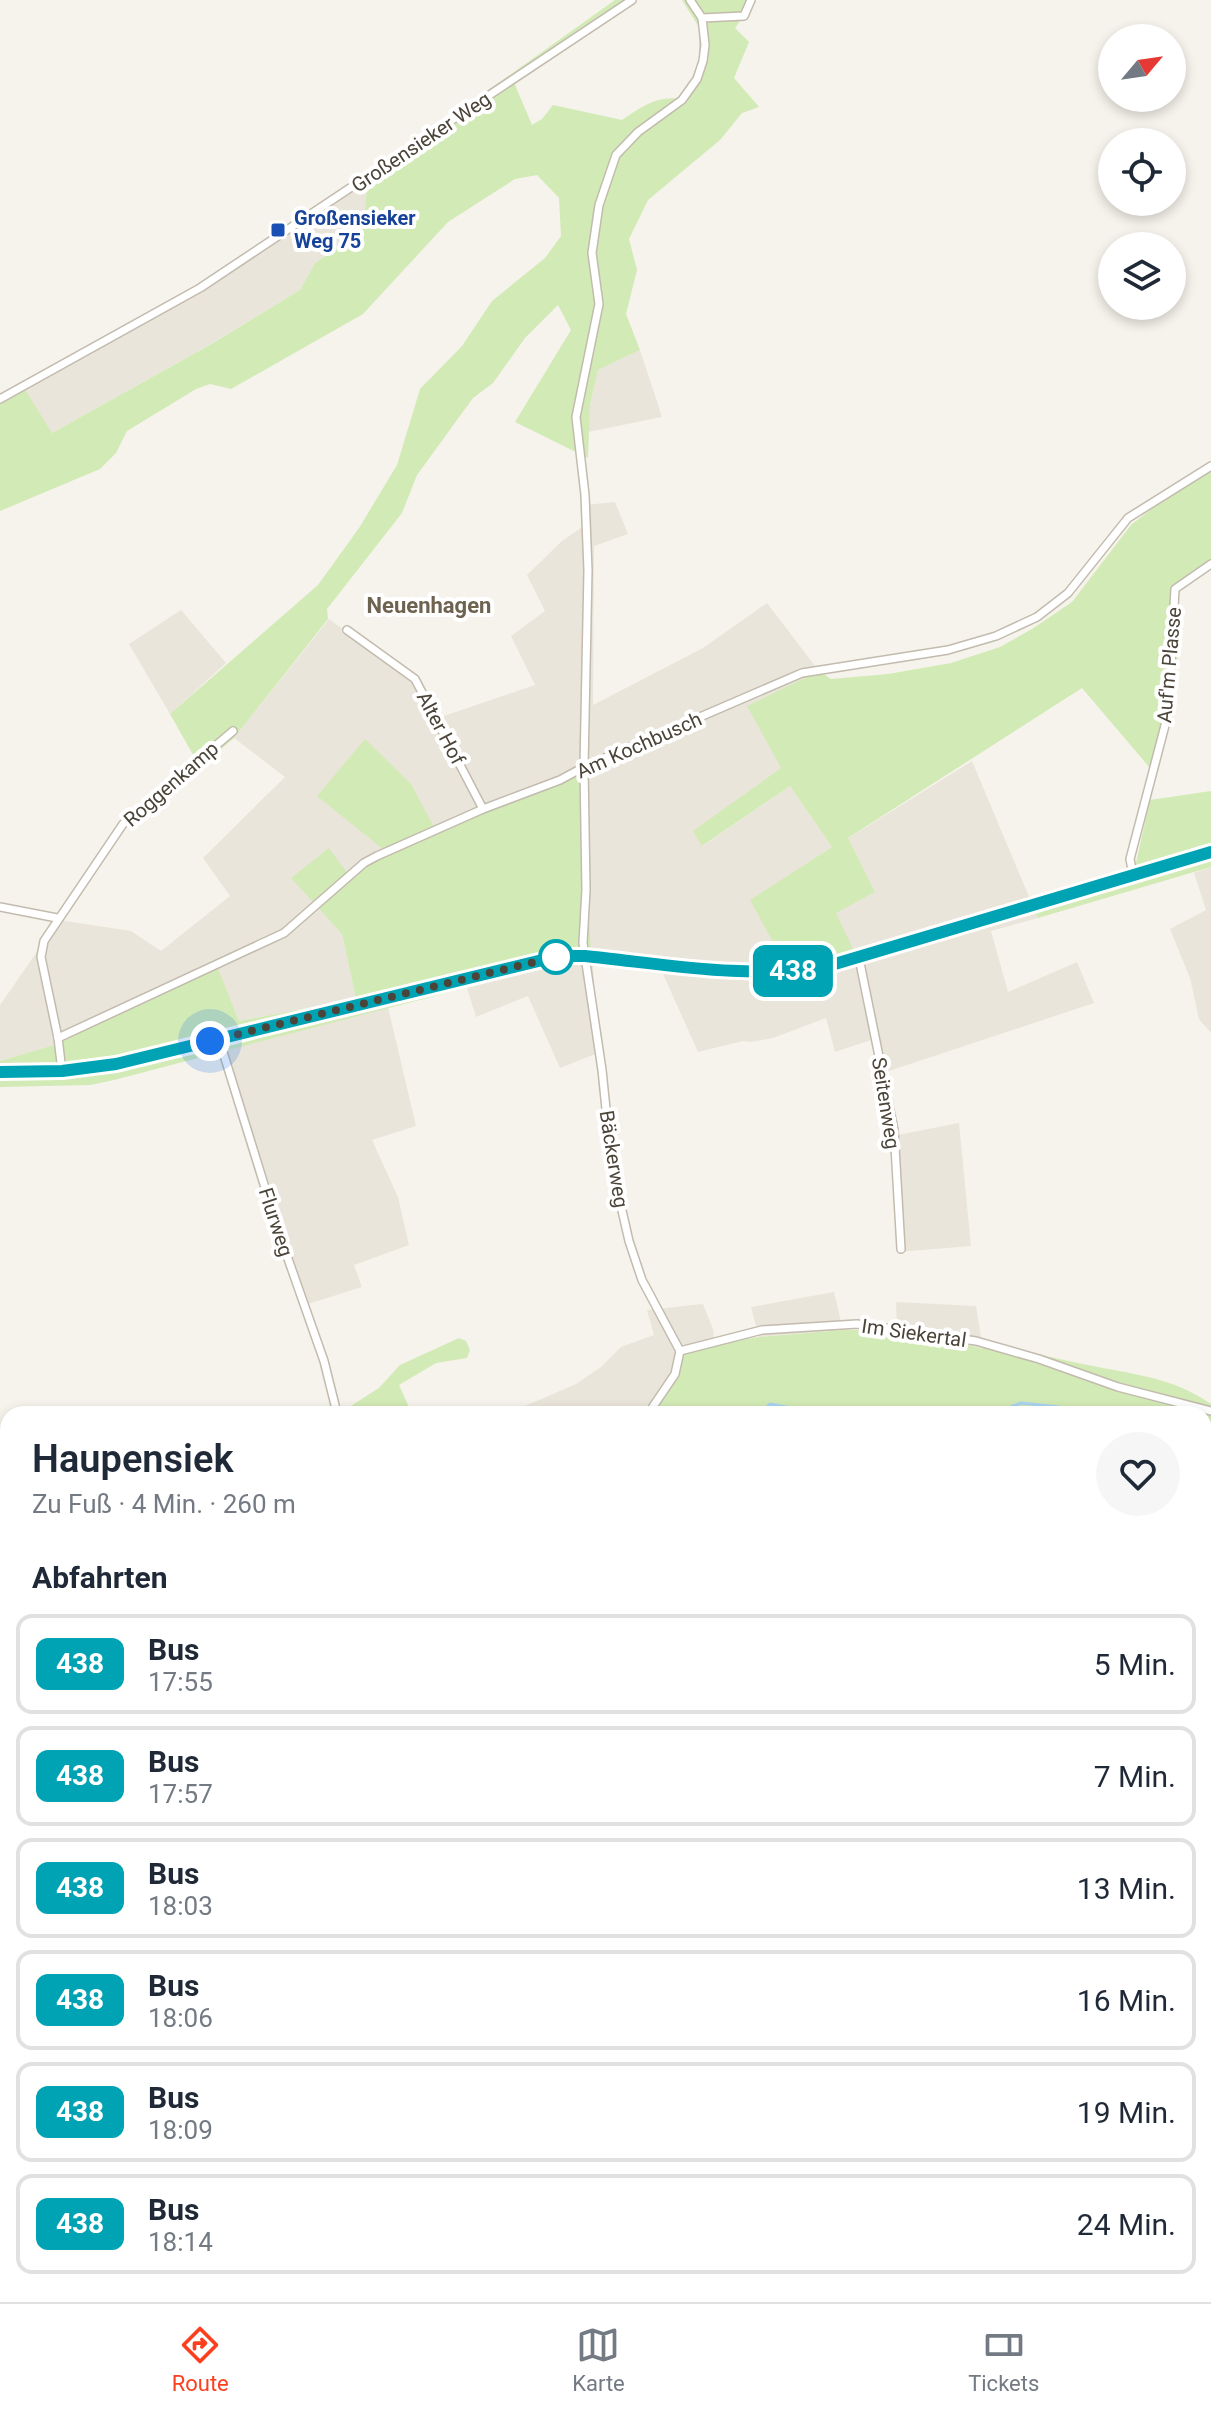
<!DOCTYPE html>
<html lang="de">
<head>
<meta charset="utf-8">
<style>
	body { margin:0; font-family:Roboto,sans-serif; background:#f6f6f7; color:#1f2937; height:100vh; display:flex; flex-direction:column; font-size:30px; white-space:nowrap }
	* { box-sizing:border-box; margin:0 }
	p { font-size:26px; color:#747a83 }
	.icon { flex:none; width:44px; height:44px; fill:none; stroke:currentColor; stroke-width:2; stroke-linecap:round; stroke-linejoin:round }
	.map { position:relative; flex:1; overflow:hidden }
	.sheet { position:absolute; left:0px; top:1406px; width:1212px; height:896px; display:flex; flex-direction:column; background:#fff; border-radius:24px 24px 0 0; box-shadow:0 4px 12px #0003 }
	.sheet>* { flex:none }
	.badge { padding:0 16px; border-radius:12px; font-size:28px; line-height:52px }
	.needle { width:52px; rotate:61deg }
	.tools { position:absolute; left:1098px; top:24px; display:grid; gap:16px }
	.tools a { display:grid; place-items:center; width:88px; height:88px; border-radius:50%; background:#fff; box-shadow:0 4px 12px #0003; font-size:40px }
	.you { position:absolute; width:40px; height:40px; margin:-20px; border:6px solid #fff; border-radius:50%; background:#1a73e8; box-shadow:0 0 0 12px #1a73e833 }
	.map>.badge { position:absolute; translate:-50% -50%; box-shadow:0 0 0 4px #fff }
	h2 { padding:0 32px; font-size:30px; line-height:72px }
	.round { display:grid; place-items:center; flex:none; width:84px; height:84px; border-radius:42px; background:#f6f6f7 }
	.headline { display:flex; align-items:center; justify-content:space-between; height:136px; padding:0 32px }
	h1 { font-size:38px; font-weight:600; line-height:60px }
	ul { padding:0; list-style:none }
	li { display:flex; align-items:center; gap:24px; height:100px; margin:0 16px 12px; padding:0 16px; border:4px solid #e0e1e3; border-radius:16px }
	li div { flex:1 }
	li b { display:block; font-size:30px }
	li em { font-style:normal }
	li .badge { min-width:88px; font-weight:700; text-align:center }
	.menu { display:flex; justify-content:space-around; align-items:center; height:112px; border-top:2px solid #e0e1e3; background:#fff; font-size:22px; color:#747a83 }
	.menu a { display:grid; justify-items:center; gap:4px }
	.menu .current { color:#fc3f1d }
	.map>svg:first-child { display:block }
</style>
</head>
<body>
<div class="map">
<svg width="1211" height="2302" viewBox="0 0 1211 2302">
	<rect width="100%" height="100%" fill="#f6f3ec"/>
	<!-- residential -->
	<g fill="#eae5da">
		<polygon points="368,176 363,230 315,263 300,290 209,345 52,433 0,395 198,285"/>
		<polygon points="640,350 662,417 588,432 590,405 598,370"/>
		<polygon points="615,502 628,534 594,546 593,705 703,648 767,603 819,671 781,768 694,831 703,846 790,786 832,847 751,900 835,913 875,892 847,839 972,761 1038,918 991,931 1008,992 1077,962 1094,1003 880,1074 874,1039 835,1052 826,1018 773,1038 751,1042 743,1041 698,1052 663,974 593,965 598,1053 560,1068 528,996 476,1017 467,988 553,965 592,964 385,851 348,874 292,878 342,934 356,999 239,1021 217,967 57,1044 0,1061 0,1005 59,920 131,931 161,951 230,896 203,858 285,777 234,738 329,619 413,680 435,719 535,685 511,636 545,611 527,575 562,541 585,525 585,505"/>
		<polygon points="181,610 226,663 170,714 129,644"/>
		<polygon points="1211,867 1211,1033 1199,1019 1190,978 1170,929 1206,910 1194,873"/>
		<polygon points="388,1007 416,1126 372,1140 398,1197 409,1245 354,1265 362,1287 308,1304 218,1052"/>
		<polygon points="959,1123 971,1246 898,1252 892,1136"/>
		<polygon points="834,1292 843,1330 759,1337 751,1307"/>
		<polygon points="896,1302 976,1306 983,1349 953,1340 897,1330"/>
		<polygon points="703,1304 713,1329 714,1340 676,1364 674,1375 648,1414 507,1414 576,1384 601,1367 621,1347 654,1335 647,1310"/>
	</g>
	<!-- green -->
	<g fill="#d2eab5">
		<path d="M615 0H625L513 80 532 125 542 119 553 105 622 120C641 107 657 95 681 99L696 79 699 67V27L682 0H755L735 28 749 42 734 78 759 107 742 113 720 140 648 200 629 239 637 270 626 314 640 350 598 370 590 405 588 458 515 422 571 330 558 305 525 338 493 383 473 398 417 475 402 513 327 609 328 619 234 738 200 767 170 714 318 585 359 528 397 465 420 389 462 346 492 301 545 258 561 236 559 198 537 175 515 179 448 222 363 314 231 389 210 384 196 389 127 431 116 453 100 469 0 511V401L24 388 52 433 213 343 300 290 315 263 363 230 368 176Z"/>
		<polygon points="1211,462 1211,569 1179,589 1177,680 1170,720 1156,775 1082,688 848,838 875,892 836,913 854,951 785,964 750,900 832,847 790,786 702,846 693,831 781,768 747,706 819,671 831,679 888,674 951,663 1000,647 1032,629 1072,602 1131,525"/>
		<polygon points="365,739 411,784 436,831 579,770 592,965 553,965 114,1080 90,1085 0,1087 0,1061 57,1044 217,966 239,1021 356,999 342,934 291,878 329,848 348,874 384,850 317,796"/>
		<polygon points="1211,791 1211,867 1038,918 1031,902 1134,872 1150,800"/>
		<path d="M843 1330C893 1330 935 1334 982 1349L980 1339C1014 1348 1048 1357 1083 1364 1129 1374 1171 1376 1211 1404V1877L1204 1868V1414H648L674 1375V1354L716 1344 759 1337Z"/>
		<polygon points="459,1338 466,1341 470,1350 467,1358 436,1363 399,1385 412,1414 338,1414 379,1388 400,1365"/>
		<polygon points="0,1586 8,1586 8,1707 0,1703"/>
		<polygon points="0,2135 8,2135 8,2293 0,2294"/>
		<polygon points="1204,2243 1211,2248 1211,2302 1143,2302 1153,2294 1204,2294"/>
		<polygon points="25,2294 231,2294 234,2302 28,2302"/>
	</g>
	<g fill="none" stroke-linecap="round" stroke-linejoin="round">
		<!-- stream -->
		<g stroke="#a9d4f2" stroke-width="3">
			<polyline points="759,1414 770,1404 824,1414"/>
			<polyline points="898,1414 1003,1410 1021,1403 1059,1407 1083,1414"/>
			<polyline points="1204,1481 1211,1481"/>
			<polyline points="0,1669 8,1668"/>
			<polyline points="1205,1853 1207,1851"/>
			<polyline points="305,2298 307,2294"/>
		</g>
		<defs>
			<g id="street">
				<polyline points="702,18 744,16 751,0"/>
				<polyline points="0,399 200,288 632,0"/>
				<polyline points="347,630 415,679 483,809"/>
				<polyline points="1133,875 1130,859 1168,714 1175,589 1211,564"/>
				<polyline points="0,907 57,918"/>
				<polyline points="859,958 894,1130 901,1249"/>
				<polyline points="58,1038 284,933 364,863 377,856 483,809 560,780 584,767 802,673 948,650 996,636 1037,617 1068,593 1128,518 1211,466"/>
				<polyline points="219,1039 280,1236 324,1361 335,1405"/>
				<polyline points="62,1071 58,1038 41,957 44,941 123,824 233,731"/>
				<polyline points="680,1351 642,1280 629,1241 612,1167 602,1070 583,943 586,890 584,767 588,570 585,495 576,417 599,304 592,253 599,205 616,155 638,132 682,100 697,79 703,61 705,45 702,18 690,0"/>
				<polyline points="680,1351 762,1330 857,1324 976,1341 1039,1359 1118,1387 1211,1411"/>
				<polyline points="648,1414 675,1374 680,1351"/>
				<polyline points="0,2143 8,2144"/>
				<polyline points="1204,2239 1211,2233"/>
				<polyline points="1024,2294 1034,2302"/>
				<polyline points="415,2302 416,2294"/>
				<polyline points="1128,2302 1138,2294"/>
			</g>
			<g id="secondary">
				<path d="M0 1072 62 1071 116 1064 559 956H585C665 964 748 980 828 966L1211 852"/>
				<polyline points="0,2026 8,2040"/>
				<polyline points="286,2294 290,2302"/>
			</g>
		</defs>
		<!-- street casing -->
		<use href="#street" stroke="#c2bbae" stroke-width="10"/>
		<!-- secondary casing -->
		<use href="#secondary" stroke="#d6c79b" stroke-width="13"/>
		<!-- street -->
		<use href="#street" stroke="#fff" stroke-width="7"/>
		<!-- secondary -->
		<use href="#secondary" stroke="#fff3cd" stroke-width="10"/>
	</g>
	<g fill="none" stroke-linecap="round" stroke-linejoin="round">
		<defs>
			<path id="line" d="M0 1072 62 1071 116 1064 559 956H585C665 964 748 980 828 966L1211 852"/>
		</defs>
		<!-- line casing -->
		<use href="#line" stroke="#fff" stroke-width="18"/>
		<!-- line -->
		<use href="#line" stroke="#00a3b4" stroke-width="12"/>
		<!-- walk -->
		<polyline stroke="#4b4439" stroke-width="8" stroke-dasharray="0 14.4" points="210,1041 559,956 556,957"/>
	</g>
	<!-- markers -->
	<rect fill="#1a4fb4" stroke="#fff" stroke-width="3" x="270" y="222" width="16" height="16" rx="4"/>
	<circle fill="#fff" stroke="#00a3b4" stroke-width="4" cx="556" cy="957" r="16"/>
	<g text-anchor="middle" stroke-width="8" stroke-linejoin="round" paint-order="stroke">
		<!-- street labels -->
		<g font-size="20" fill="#4b4439" stroke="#fff">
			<text transform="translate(421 142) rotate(-34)" y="7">Großensieker Weg</text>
			<text transform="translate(1169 665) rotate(-85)" y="7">Auf'm Plasse</text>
			<text transform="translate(441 728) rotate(62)" y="7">Alter Hof</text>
			<text transform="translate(639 745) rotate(-24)" y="7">Am Kochbusch</text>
			<text transform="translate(171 784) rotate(-41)" y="7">Roggenkamp</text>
			<text transform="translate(886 1103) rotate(81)" y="7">Seitenweg</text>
			<text transform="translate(614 1159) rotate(81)" y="7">Bäckerweg</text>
			<text transform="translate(276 1222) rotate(72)" y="7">Flurweg</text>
			<text transform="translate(914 1333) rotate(8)" y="7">Im Siekertal</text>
		</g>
		<!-- transit labels -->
		<g font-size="20" font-weight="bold" fill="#164399" stroke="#fff" text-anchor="start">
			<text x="294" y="225">Großensieker<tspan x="294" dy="23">Weg 75</tspan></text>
		</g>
		<!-- neighbourhood labels -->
		<g font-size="22" font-weight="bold" fill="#6e6250" stroke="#fff">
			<text x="429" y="613">Neuenhagen</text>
		</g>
	</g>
</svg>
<div class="tools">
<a><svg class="needle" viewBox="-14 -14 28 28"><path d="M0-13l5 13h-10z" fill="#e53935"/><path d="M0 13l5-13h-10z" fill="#747a83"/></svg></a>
<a><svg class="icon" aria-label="locate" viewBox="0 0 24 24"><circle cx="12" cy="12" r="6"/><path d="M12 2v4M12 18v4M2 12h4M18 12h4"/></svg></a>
<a><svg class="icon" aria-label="layers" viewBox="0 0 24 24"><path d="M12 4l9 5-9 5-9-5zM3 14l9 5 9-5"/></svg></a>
</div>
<div class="you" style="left:210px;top:1041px"></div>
<b class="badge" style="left:793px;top:971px;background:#00a3b4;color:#fff">438</b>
<section class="sheet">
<div class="headline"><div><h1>Haupensiek</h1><p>Zu Fuß · 4 Min. · 260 m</p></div><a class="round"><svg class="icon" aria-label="heart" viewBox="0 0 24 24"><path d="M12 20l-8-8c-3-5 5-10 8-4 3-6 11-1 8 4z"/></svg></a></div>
<h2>Abfahrten</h2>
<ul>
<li><span class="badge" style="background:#00a3b4;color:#fff">438</span><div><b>Bus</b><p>17:55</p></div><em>5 Min.</em></li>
<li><span class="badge" style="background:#00a3b4;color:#fff">438</span><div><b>Bus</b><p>17:57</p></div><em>7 Min.</em></li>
<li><span class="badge" style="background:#00a3b4;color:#fff">438</span><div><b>Bus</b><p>18:03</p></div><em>13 Min.</em></li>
<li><span class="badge" style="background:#00a3b4;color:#fff">438</span><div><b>Bus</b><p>18:06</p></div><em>16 Min.</em></li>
<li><span class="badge" style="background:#00a3b4;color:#fff">438</span><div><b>Bus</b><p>18:09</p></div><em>19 Min.</em></li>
<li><span class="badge" style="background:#00a3b4;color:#fff">438</span><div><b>Bus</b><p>18:14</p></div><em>24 Min.</em></li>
</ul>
</section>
</div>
<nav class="menu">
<a class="current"><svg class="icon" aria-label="directions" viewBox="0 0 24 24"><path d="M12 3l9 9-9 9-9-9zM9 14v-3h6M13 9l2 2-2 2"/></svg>Route</a>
<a><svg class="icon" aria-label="map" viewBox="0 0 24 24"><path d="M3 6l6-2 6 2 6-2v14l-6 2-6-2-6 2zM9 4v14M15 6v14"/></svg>Karte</a>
<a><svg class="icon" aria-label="tickets" viewBox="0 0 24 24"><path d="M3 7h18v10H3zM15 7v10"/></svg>Tickets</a>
</nav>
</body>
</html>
